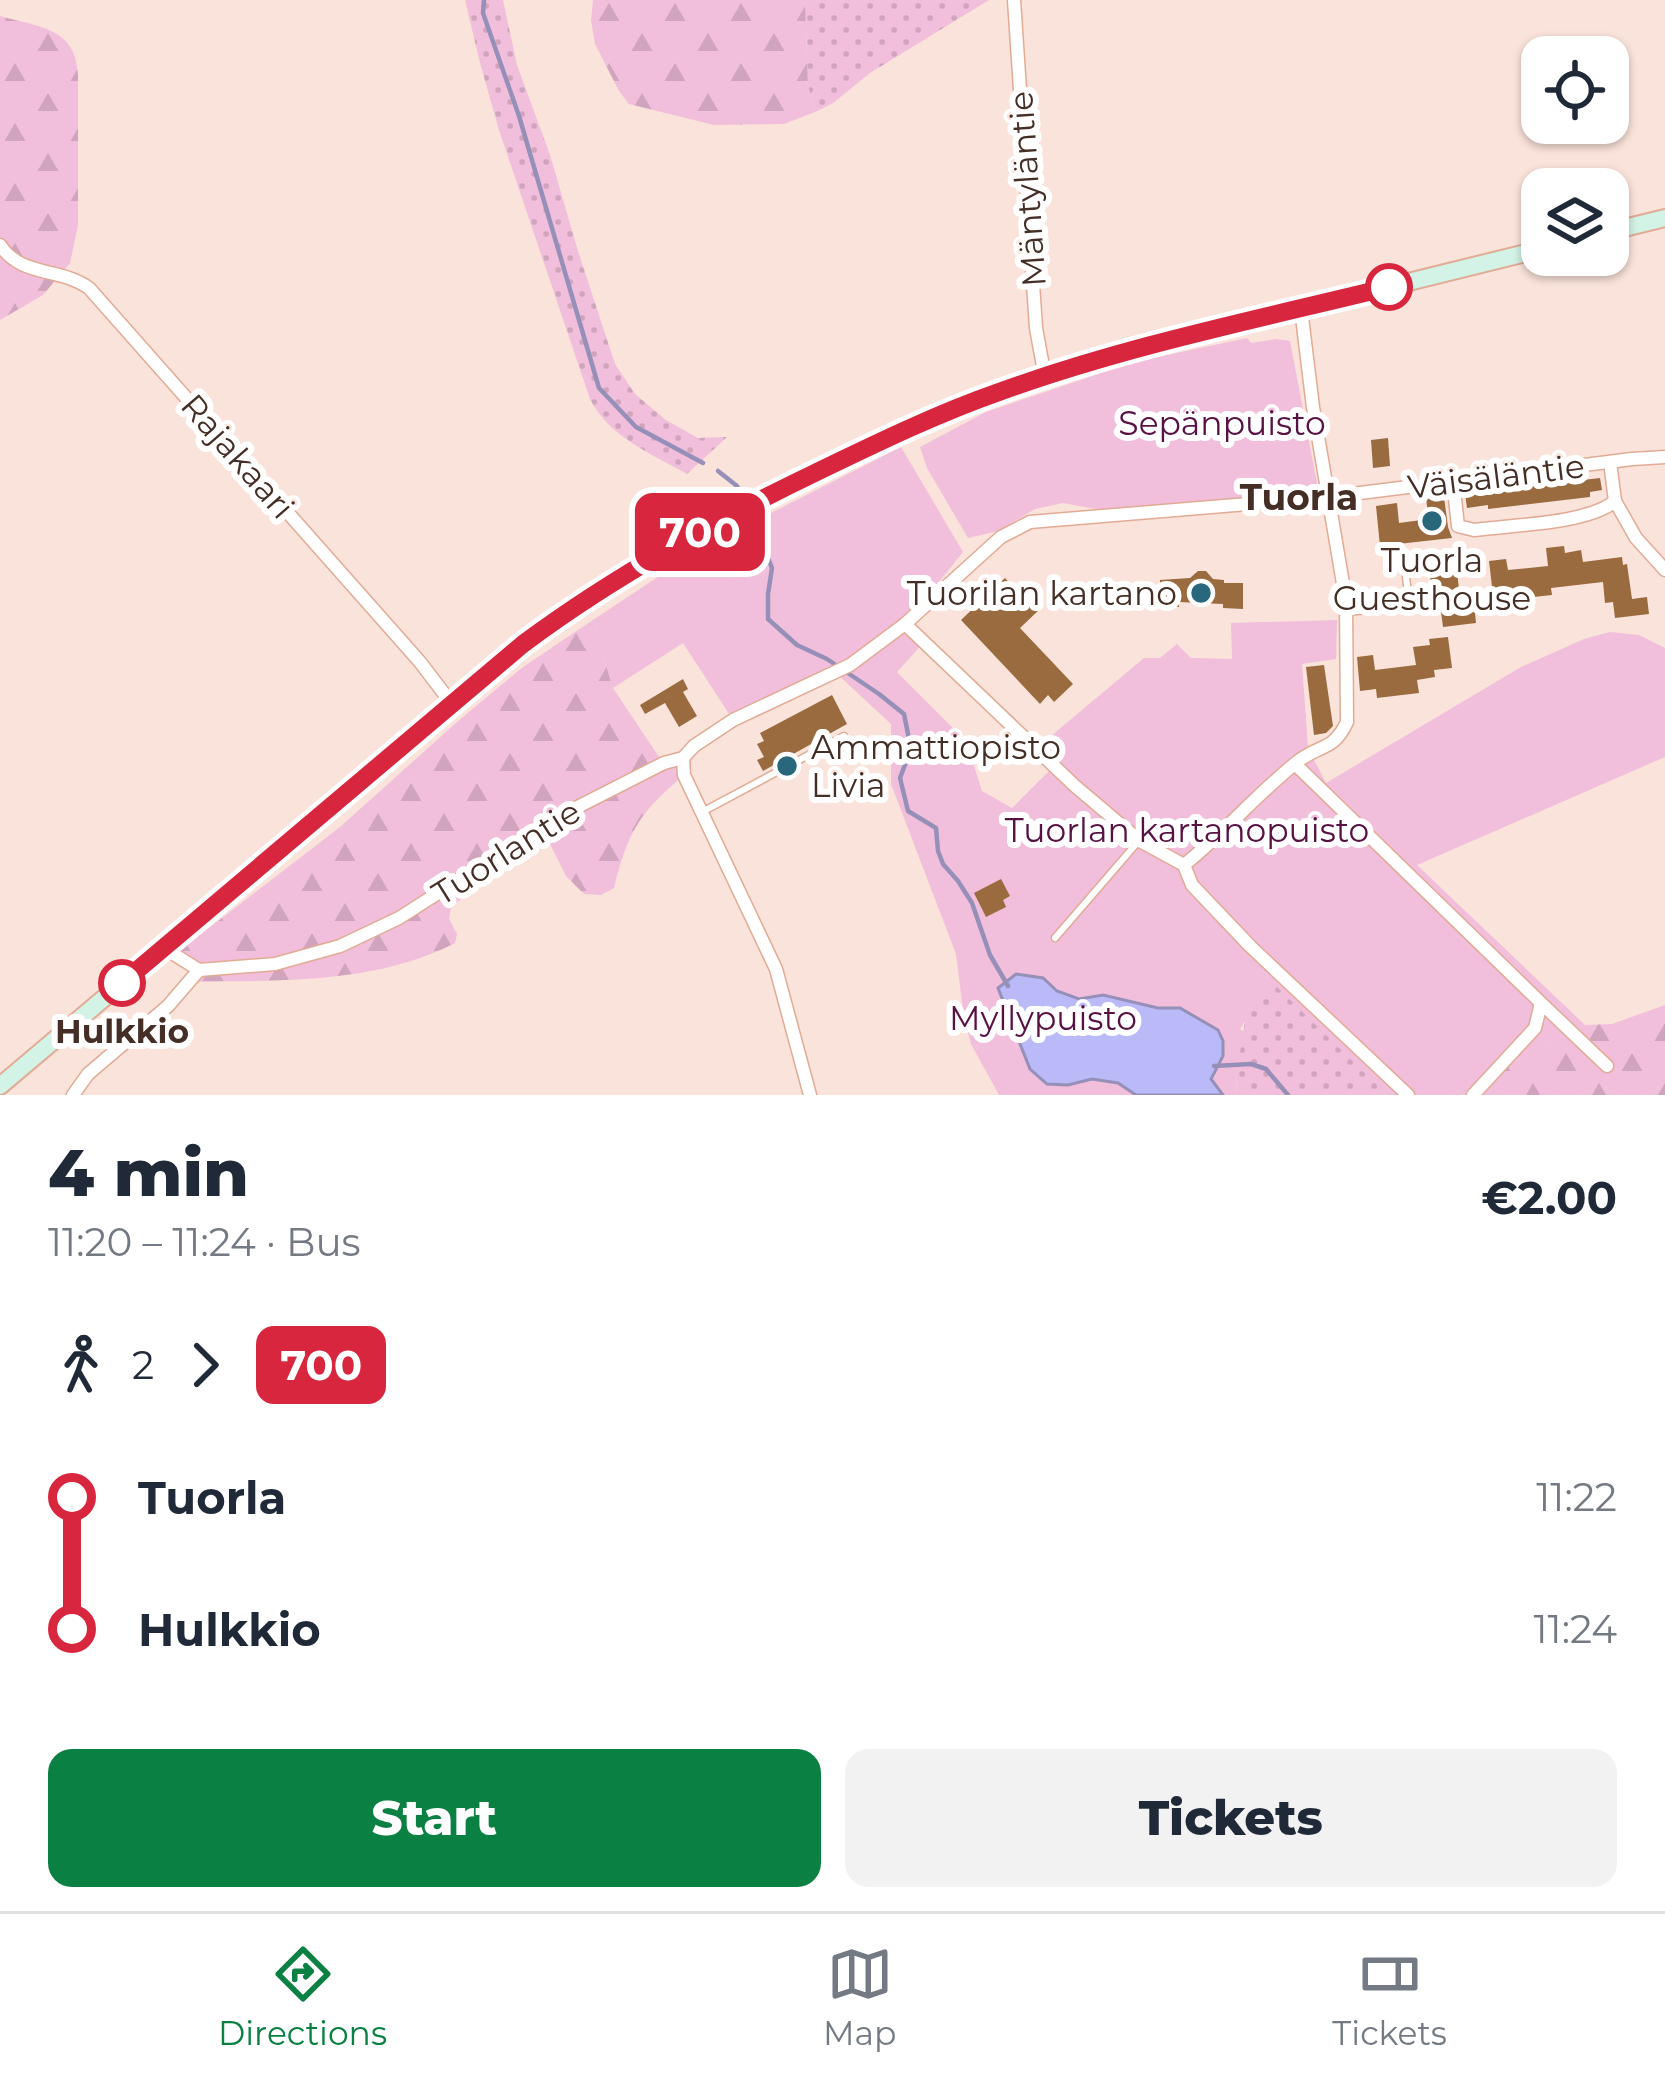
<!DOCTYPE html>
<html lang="en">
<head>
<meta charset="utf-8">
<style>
	body { margin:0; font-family:Montserrat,sans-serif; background:#f2f2f3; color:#1f2937; height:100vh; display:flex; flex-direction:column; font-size:45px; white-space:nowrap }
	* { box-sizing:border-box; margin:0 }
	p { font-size:39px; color:#747a83 }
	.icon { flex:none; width:66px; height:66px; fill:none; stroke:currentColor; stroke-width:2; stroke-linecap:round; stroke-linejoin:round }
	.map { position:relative; height:1095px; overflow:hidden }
	.details { display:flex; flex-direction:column; background:#fff; flex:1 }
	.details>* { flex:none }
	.badge { padding:0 24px; border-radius:18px; font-size:42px; line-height:78px }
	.tools { position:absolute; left:1521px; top:36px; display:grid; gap:24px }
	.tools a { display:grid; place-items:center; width:108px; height:108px; border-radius:24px; background:#fff; box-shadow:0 3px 9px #0004; font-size:60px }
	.map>.badge { position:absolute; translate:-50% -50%; box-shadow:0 0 0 6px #fff }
	.legs { display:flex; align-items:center; gap:18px; height:132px; padding:0 48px; font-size:39px }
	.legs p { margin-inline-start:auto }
	.summary { display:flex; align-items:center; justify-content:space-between; height:204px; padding:0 48px }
	h1 { font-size:66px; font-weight:800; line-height:90px }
	.action { display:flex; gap:24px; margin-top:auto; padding:24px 48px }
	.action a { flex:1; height:138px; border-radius:24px; background:#0b8043; color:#fff; font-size:48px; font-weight:800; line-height:138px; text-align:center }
	.action a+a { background:#f2f2f3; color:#1f2937 }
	ul { padding:0 48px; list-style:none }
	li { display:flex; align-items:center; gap:42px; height:132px; font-size:45px }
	li i { display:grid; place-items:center; width:18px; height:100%; margin:0 15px; background:currentColor }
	li i::after { content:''; width:30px; height:30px; margin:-15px; border:9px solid; border-radius:50%; background:#fff }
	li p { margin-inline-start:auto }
	li:first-child i { background:linear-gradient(#0000 50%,currentColor 0) }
	li:last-child i { background:linear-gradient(currentColor 50%,#0000 0) }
	.menu { display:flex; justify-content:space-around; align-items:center; height:168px; border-top:3px solid #e0e1e3; background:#fff; font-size:33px; color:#747a83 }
	.menu a { display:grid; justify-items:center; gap:6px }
	.menu .on { color:#0b8043 }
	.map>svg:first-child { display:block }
</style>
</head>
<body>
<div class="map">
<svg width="1665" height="1095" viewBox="0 0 1665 1095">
	<defs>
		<pattern id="grass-dots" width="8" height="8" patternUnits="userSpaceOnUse" patternTransform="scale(3)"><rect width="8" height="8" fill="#f1bedb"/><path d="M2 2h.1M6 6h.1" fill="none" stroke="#d0a4bc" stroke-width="1.8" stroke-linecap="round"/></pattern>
		<pattern id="forest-firs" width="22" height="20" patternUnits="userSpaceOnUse" patternTransform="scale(3)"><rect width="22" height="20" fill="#f1bedb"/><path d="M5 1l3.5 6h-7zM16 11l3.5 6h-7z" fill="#d0a4bc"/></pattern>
	</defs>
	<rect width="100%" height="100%" fill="#fae3da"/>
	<!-- grass -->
	<g fill="url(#grass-dots)">
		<path d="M465 0H503L517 65 550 155 578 251 615 364 635 394 666 420 698 438 727 437 687 474C652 454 609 437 590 399L499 130 480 63Z"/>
		<polygon points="805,0 989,0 870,73 833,103 815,112 808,86"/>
		<polygon points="1271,966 1388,1095 1237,1095 1236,1072 1249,999"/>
	</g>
	<!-- forest -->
	<g fill="url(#forest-firs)">
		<polygon points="593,0 805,0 808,86 815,112 784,124 714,125 629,104 619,91 595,44 591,20"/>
		<path d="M0 16C38 27 76 27 78 75V225L70 263 43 295 0 320Z"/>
		<path d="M593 620 613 688 663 763 683 758 684 775C639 813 628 831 614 888L601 895 584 894 566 876 549 842 490 877 451 907 449 919 457 934 455 943C373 985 277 980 188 982L198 970 175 954 340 827 457 722 523 667Z"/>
		<polygon points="1665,1005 1665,1095 1481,1095 1501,1069 1585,1025 1612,1024"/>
	</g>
	<!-- green -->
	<g fill="#f1bedb">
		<polygon points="1247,338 1251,343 1276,339 1290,341 1319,494 1101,510 1063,503 1035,509 998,531 968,538 927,468 920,447 986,412 1134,362"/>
		<polygon points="901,447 963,552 905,624 924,642 897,672 966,741 982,791 1012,808 1054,766 1045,756 1044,742 1144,658 1160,658 1177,644 1191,658 1232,659 1231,623 1337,620 1336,659 1302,664 1308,748 1326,783 1521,667 1584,639 1610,632 1639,635 1665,648 1665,757 1417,865 1585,1025 1501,1069 1481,1095 1387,1095 1271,981 1240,1029 1244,1032 1236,1072 1237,1095 999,1095 971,1044 964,1018 956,954 891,784 891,724 835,672 733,720 683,643 613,688 593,620 700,549"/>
	</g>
	<!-- water -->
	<polygon fill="#b9baf7" stroke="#9690b8" stroke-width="3" points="1016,974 1043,978 1057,991 1079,999 1103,995 1158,1008 1180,1008 1218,1030 1223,1041 1223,1056 1211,1079 1223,1095 1136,1095 1118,1083 1092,1079 1068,1085 1047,1084 1030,1069 998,988"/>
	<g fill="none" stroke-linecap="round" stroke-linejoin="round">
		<!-- stream -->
		<g stroke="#9690b8" stroke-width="4.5">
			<polyline points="484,0 483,13 519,116 599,388 636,427 703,463"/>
			<polyline points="718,471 737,486 741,495"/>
			<polyline points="753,519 772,568 768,594 768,619 797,645 827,659 879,694 904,714 911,749 900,778 908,811 936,828 938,851 943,864 958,881 972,903 990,955 1008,986"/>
			<polyline points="1214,1066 1251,1064 1266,1069 1288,1095"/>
		</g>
	</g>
	<!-- building -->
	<g fill="#996b3f">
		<polygon points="1388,438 1390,466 1373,468 1371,440"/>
		<polygon points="1600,478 1602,490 1590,492 1590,497 1488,509 1488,505 1467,508 1465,494"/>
		<polygon points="1444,497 1448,527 1452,538 1380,546 1376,506 1397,503 1399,523 1429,519 1426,499"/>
		<polygon points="1564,546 1565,553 1581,550 1583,562 1622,557 1623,565 1627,564 1632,599 1647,597 1649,614 1615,618 1613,602 1605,603 1603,582 1551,588 1552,595 1507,600 1506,593 1493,595 1489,561 1506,559 1508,570 1548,566 1546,548"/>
		<polygon points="1456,564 1461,605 1474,603 1476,623 1443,627 1440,604 1434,605 1430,576 1436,575 1435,567"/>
		<polygon points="1198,571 1206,571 1213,579 1224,580 1224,583 1243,583 1243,609 1223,608 1223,604 1179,602 1179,607 1159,606 1160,580 1190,578"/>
		<polygon points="1005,578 1023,598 1028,594 1041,608 1020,628 1073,684 1054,702 1048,695 1040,704 961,620"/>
		<polygon points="1448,637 1452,668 1434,670 1435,677 1417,680 1419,693 1377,698 1376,689 1360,691 1357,657 1373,655 1375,670 1416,665 1413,647 1430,645 1429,639"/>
		<polygon points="1324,665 1333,726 1326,733 1314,735 1306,667"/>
		<polygon points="683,679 688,689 683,692 697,716 679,727 665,703 645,714 640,705"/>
		<polygon points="832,695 847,724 763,771 757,760 764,757 757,744 764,741 760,733"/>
		<polygon points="1001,879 1010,896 1003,900 1006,907 986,917 974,893"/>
	</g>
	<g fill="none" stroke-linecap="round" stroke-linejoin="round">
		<defs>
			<g id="lane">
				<polyline points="1348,612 1367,610 1372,605 1402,599 1408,593 1404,561"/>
				<polyline points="702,812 844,736"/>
				<polyline points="1055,938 1137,843"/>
			</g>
			<g id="street">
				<polyline points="1014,0 1036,328 1045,377"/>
				<path d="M0 245C22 278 60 267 89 288L420 662 452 704"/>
				<path d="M1453 481 1458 526 1474 530C1511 525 1588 524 1615 501L1610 462"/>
				<polyline points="1615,501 1636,538 1665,570"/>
				<path d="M905 624 1075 786 1140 841 1184 865C1224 833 1257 794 1297 762 1319 744 1333 752 1347 722L1346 601 1313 407 1301 309"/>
				<polyline points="683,758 684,775 776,969 810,1095"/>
				<polyline points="1295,764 1541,1003"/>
				<polyline points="1184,865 1192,885 1251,947 1408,1095"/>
				<polyline points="164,948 199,970 275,964 340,946 399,918 552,820 664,763 683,758 694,746 733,720 850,665 905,624 1001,537 1030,522 1320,498 1632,459 1665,457"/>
				<polyline points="73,1095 88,1074 168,1006 199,970"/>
				<polyline points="1473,1095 1535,1028 1541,1003 1607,1066"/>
			</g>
			<g id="secondary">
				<polyline points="1608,232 1665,218"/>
				<polyline points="0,1086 523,644 606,586 733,514 894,434 963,406 1003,390 1141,348 1542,249"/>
			</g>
		</defs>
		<!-- lane casing -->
		<use href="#lane" stroke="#e1ab95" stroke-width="9"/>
		<!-- street casing -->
		<use href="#street" stroke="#e1ab95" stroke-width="15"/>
		<!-- secondary casing -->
		<use href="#secondary" stroke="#e1ab95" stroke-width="20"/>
		<!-- lane -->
		<use href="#lane" stroke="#fff" stroke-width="6"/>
		<!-- street -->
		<use href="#street" stroke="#fff" stroke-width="12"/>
		<!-- secondary -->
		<use href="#secondary" stroke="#d2f3e5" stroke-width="16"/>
	</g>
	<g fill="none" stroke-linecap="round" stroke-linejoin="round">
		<defs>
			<path id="line-1" d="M122 983 523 644C617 574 719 519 823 469 881 441 939 413 999 392 1125 346 1259 319 1389 287"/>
		</defs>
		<!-- line-1 casing -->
		<use href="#line-1" stroke="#fff" stroke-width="27"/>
		<!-- line-1 -->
		<use href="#line-1" stroke="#d7263d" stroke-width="18"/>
	</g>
	<!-- markers -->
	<g fill="#fff" stroke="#d7263d" stroke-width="6">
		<circle cx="1389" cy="287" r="21"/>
		<circle cx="122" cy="983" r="21"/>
	</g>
	<g fill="#28677c" stroke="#fff" stroke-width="4.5">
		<circle cx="1432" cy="521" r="12"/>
		<circle cx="1201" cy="593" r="12"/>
		<circle cx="787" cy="766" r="12"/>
	</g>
	<g text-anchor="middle" stroke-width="12" stroke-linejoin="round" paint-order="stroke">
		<!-- street labels -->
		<g font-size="33" fill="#442e25" stroke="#fff">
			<text transform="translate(1027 189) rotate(-94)" y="12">Mäntyläntie</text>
			<text transform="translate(238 456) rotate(49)" y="12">Rajakaari</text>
			<text transform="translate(1496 476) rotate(-7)" y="12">Väisäläntie</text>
			<text transform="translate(506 852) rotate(-32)" y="12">Tuorlantie</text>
		</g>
		<!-- park labels -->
		<g font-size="33" fill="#571142" stroke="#fff">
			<text x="1222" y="435">Sepänpuisto</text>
			<text x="1187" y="842">Tuorlan kartanopuisto</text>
			<text x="1043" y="1030">Myllypuisto</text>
		</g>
		<!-- poi labels -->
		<g font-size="33" fill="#442e25" stroke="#fff">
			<text x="1432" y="572">Tuorla<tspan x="1432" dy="38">Guesthouse</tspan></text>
			<text x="1177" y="605" text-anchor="end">Tuorilan kartano</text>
			<text x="811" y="759" text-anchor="start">Ammattiopisto<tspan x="811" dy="38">Livia</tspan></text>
		</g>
		<!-- stop labels -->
		<g font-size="33" font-weight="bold" fill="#442e25" stroke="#fff">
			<text x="122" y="1043">Hulkkio</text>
		</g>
		<!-- neighbourhood labels -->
		<g font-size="36" font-weight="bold" fill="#442e25" stroke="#fff">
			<text x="1299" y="510">Tuorla</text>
		</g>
	</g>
</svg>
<div class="tools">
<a><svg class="icon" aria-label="locate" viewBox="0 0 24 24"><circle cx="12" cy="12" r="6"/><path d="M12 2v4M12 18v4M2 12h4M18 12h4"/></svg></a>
<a><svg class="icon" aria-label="layers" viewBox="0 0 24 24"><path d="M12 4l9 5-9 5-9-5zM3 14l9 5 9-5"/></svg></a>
</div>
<b class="badge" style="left:700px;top:532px;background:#d7263d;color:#fff">700</b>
</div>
<section class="details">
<div class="summary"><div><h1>4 min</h1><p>11:20 – 11:24 · Bus</p></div><b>€2.00</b></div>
<div class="legs"><svg class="icon" aria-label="walk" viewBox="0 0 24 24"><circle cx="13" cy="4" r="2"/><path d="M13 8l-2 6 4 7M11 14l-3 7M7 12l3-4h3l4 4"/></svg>2<svg class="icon" aria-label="forward" viewBox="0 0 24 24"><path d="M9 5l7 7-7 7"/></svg><b class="badge" style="background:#d7263d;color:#fff">700</b></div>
<ul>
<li><i style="color:#d7263d"></i><b>Tuorla</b><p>11:22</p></li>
<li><i style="color:#d7263d"></i><b>Hulkkio</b><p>11:24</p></li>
</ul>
<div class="action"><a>Start</a><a>Tickets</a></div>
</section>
<nav class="menu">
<a class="on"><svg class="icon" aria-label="directions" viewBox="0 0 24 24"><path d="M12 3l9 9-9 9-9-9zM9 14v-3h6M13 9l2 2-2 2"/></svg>Directions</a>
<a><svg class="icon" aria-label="map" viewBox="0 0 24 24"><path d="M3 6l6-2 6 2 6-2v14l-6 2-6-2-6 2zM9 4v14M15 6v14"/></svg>Map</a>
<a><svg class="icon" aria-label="tickets" viewBox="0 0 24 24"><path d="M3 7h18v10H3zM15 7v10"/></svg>Tickets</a>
</nav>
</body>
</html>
